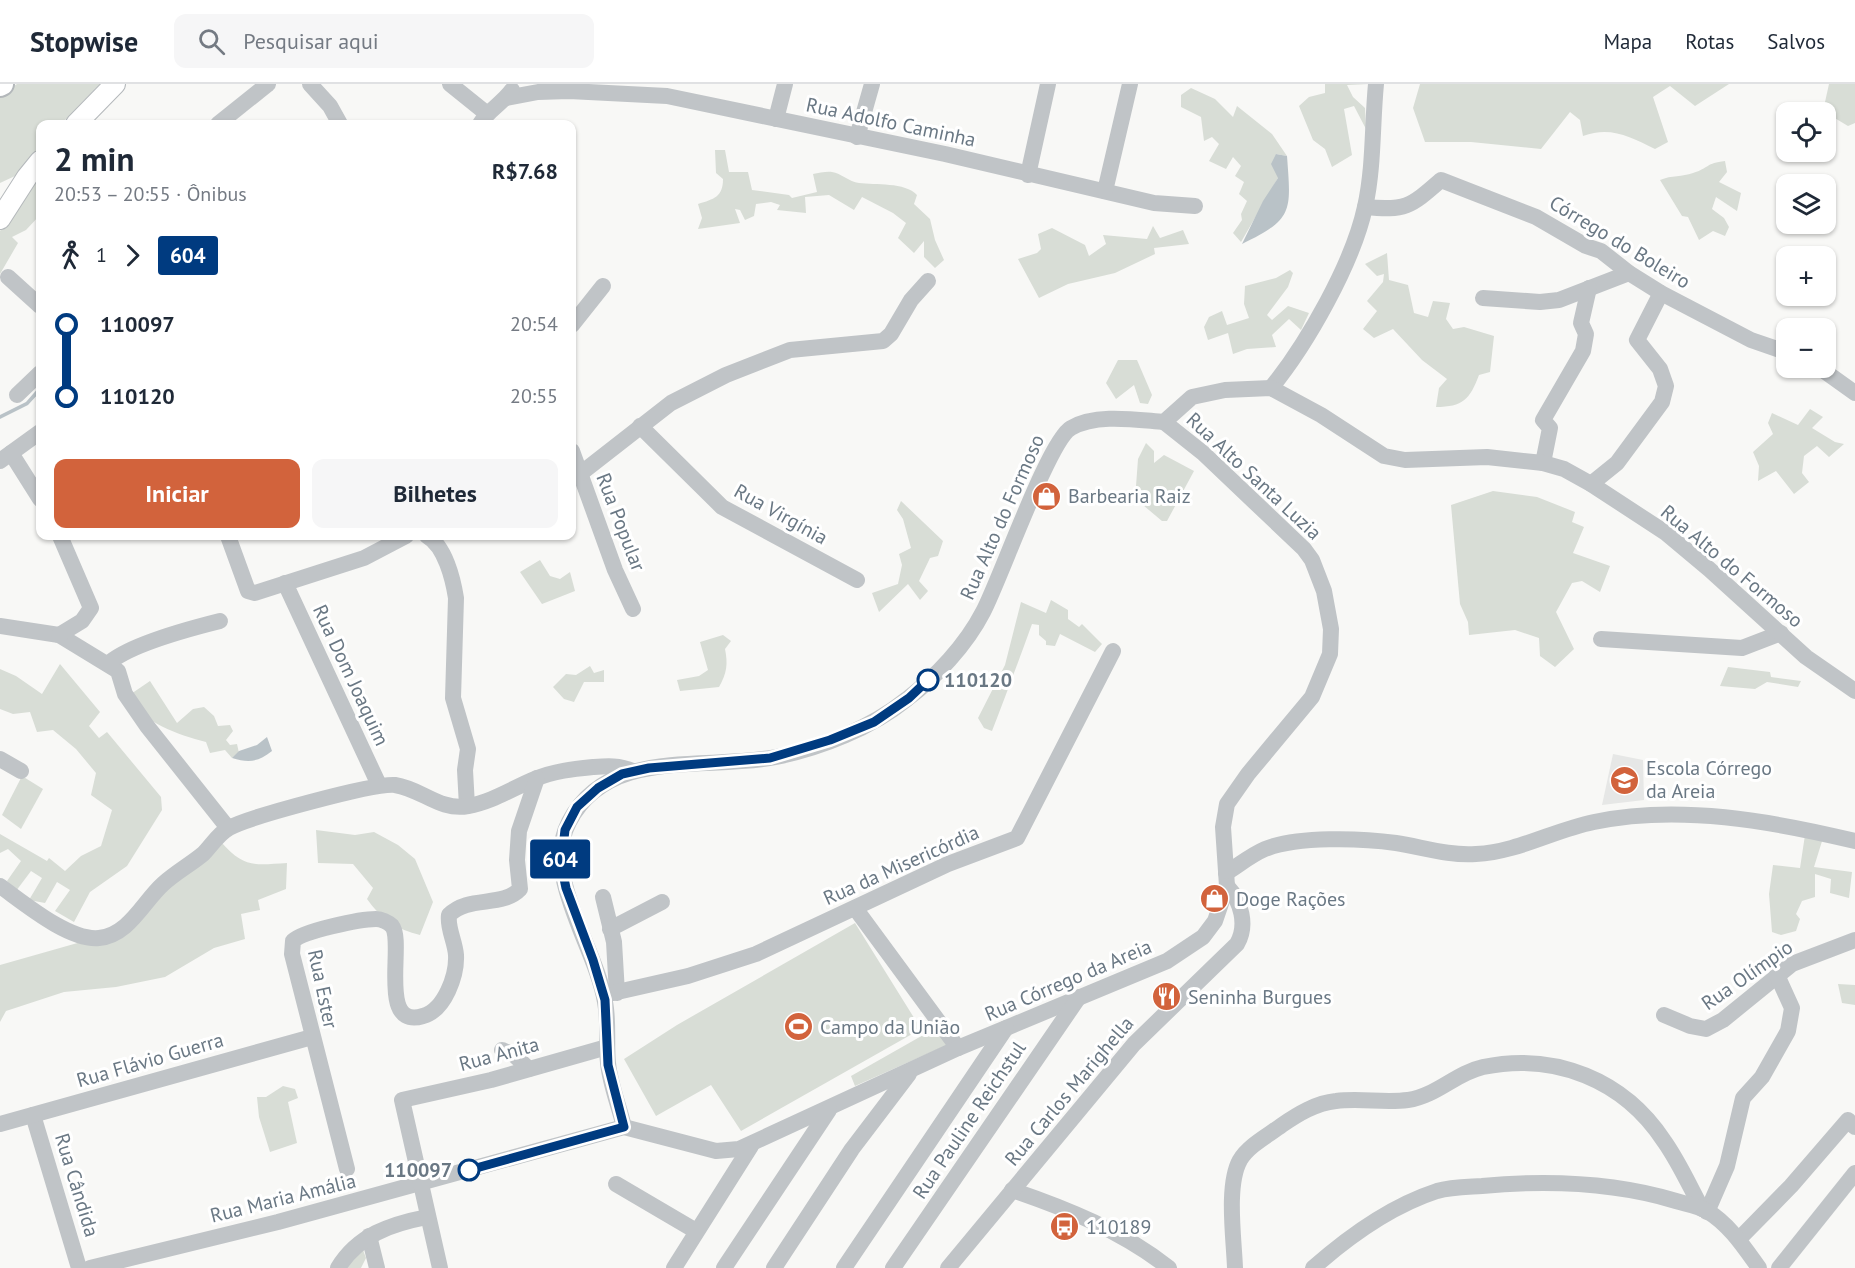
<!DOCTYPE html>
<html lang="pt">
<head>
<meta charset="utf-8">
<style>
	body { margin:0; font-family:"PT Sans",sans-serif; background:#f6f6f7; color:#1f2937; height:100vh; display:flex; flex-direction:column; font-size:22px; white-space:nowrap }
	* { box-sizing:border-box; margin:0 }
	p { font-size:20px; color:#747a83 }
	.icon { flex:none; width:33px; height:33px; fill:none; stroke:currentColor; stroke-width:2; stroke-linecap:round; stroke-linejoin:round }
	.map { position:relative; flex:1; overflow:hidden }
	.panel { position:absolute; left:36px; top:36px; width:540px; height:420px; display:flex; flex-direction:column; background:#fff; border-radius:12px; box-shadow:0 2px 4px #0004 }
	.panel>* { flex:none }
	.badge { padding:0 12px; border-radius:4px; font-size:21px; line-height:39px }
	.fabs { position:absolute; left:1776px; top:18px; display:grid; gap:12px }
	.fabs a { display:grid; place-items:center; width:60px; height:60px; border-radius:12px; background:#fff; box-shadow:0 2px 4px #0004; font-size:30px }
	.map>.badge { position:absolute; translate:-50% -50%; box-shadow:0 0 0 3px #fff }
	.legs { display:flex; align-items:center; gap:9px; height:66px; padding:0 18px; font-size:20px }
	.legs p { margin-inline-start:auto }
	.summary { display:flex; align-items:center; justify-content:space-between; height:102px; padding:0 18px }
	h1 { font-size:33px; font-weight:800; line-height:45px }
	.cta { display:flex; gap:12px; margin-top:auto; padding:12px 18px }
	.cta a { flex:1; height:69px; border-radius:12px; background:#d2633c; color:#fff; font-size:24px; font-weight:800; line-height:69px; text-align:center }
	.cta a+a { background:#f6f6f7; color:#1f2937 }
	ul { padding:0 18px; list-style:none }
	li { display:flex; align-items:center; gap:21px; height:72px; font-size:22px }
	li i { display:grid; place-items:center; width:9px; height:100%; margin:0 8px; background:currentColor }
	li i::after { content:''; width:15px; height:15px; margin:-8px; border:4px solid; border-radius:50%; background:#fff }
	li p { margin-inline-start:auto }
	li:first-child i { background:linear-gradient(#0000 50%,currentColor 0) }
	li:last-child i { background:linear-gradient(currentColor 50%,#0000 0) }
	header { display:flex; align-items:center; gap:36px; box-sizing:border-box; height:84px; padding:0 30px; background:#fff; border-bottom:2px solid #e0e1e3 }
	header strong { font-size:28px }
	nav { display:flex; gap:33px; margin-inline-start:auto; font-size:21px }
	.search { width:420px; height:54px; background:#f6f6f7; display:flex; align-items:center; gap:15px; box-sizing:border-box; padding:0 21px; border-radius:12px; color:#747a83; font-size:22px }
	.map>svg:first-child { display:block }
</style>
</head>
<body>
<header>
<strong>Stopwise</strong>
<div class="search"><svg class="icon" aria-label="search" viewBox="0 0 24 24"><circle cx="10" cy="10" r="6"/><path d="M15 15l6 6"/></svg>Pesquisar aqui</div>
<nav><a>Mapa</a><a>Rotas</a><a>Salvos</a></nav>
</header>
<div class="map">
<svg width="1855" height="1184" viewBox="0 0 1855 1184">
	<rect width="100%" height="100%" fill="#f8f8f6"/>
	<!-- built -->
	<polygon fill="#e6e7e6" points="1613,670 1643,676 1644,716 1602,721"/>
	<!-- green -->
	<g fill="#d8ddd6">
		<polygon points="17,0 100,0 61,40 40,40 40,63 15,92 0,99 0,11"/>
		<polygon points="1325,0 1369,0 1347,1 1353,13 1365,24 1366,45 1354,22 1344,25 1352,71 1332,83 1325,65 1313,56 1299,22 1309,13 1325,9"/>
		<path d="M1420 0H1729L1695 22 1670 2 1653 13 1668 58 1655 65C1630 53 1611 42 1583 52L1580 36 1570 28 1541 65 1471 58H1425L1413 24Z"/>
		<polygon points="1829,0 1855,0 1855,39 1848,42 1823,27"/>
		<polygon points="1191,4 1215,15 1233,33 1237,22 1272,50 1287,72 1276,70 1278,94 1241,158 1233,149 1242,136 1241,130 1247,117 1239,110 1244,98 1235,92 1241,82 1233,73 1226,85 1209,77 1219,60 1212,53 1204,57 1201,33 1181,23 1181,11"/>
		<path d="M715 66H725L729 88H748L752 106 789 111 792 114 817 108 813 90C819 89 827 87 832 88 841 89 849 98 859 99 875 101 905 98 917 111L914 120 930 135 935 156 944 176 935 184 924 173V157L914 169 898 154 906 139 893 129 862 113 854 126 829 111 805 113 806 129 777 126 780 121 771 118 756 120 754 132 745 136 740 126 735 125 740 139 698 145 702 134 698 120C714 115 723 113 723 95L716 89Z"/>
		<path d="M1725 77 1727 88 1719 98 1741 109 1737 127 1716 113 1712 125 1724 134 1729 143 1725 152 1713 147 1699 156 1688 133 1682 132 1660 96C1672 91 1682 93 1693 89 1709 84 1706 79 1725 77Z"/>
		<polygon points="40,91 40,131 26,146 12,153 18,159 0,190 0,147"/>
		<polygon points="1153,142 1160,154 1183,146 1189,160 1154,164 1155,170 1115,189 1068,200 1039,214 1018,175 1037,169 1041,165 1038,150 1052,144 1085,161 1089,172 1106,160 1103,151 1147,155"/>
		<path d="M1387 169 1389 196 1408 201 1414 229 1428 233 1433 217 1450 219 1446 235 1453 245 1464 243 1494 252 1490 288 1479 291C1470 315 1463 323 1436 323L1439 304 1447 295 1422 276 1393 245 1374 254 1363 245 1377 227 1367 217 1383 198 1384 190 1377 192 1365 180Z"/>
		<polygon points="1290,186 1293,189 1288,203 1267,231 1272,236 1288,222 1309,229 1301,246 1289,235 1272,251 1276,263 1247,265 1233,270 1228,249 1208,256 1204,243 1209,233 1222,227 1227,241 1249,234 1244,220 1245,202 1276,194"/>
		<polygon points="1118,276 1137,276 1152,311 1148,320 1140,319 1134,301 1116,315 1106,299"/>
		<polygon points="1810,325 1823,333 1812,344 1835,358 1844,360 1829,373 1817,362 1804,372 1802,389 1809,398 1794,410 1776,387 1758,397 1759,382 1753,368 1773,350 1768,339 1772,329 1798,341"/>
		<polygon points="1146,359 1154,367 1154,379 1164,371 1194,387 1167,437 1162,437 1143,421 1145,409 1136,402 1138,375"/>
		<polygon points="1493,407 1537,413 1575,428 1572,438 1584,443 1573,469 1610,482 1600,508 1582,497 1572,499 1556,528 1574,565 1555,583 1540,572 1539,554 1515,546 1469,551 1468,538 1460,520 1451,421"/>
		<polygon points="901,417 943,457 938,472 930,474 919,497 928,507 920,516 908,500 879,528 872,509 898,500 902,481 899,470 911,464 903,435 897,426"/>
		<polygon points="540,476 550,492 560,495 570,488 575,507 542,520 520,488"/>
		<path d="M1051 516 1068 526V535L1079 543 1082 540 1102 560 1095 568 1060 550 1055 562 1046 561V557L1039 551V541L1032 540C1019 576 1006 611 992 647L984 644 978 634 1005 581 1021 518 1046 529Z"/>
		<path d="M723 551 731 557 725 565C728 580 727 589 719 603L680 607 677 596 699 592 708 586 700 558Z"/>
		<polygon points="60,580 100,628 89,642 99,654 107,648 161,713 162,726 127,782 90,808 74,838 55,827 70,806 57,798 45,819 29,816 42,794 31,787 16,807 7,797 21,777 8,765 0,769 0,750 47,777 49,774 65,787 81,772 101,762 112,726 91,711 96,689 76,665 53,646 37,648 30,628 13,630 0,625 0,585 16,592 42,610"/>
		<polygon points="590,582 594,589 604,586 604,598 584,598 574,618 564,615 553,603 566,590 576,591"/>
		<polygon points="1728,583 1770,588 1771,593 1801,597 1798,603 1767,598 1755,605 1720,602"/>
		<path d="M150 597 177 639 193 625 204 623 214 632 218 642 230 641 233 647 226 656 230 661 237 660 239 669 232 674 225 666 210 669 206 658C177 650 144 640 128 612Z"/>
		<polygon points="22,692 43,705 21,745 2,731"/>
		<path d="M316 746 355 751 374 748 398 761 415 775 433 818 420 851C398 846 380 834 367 815L373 804 353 780 318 779Z"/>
		<polygon points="1805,751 1823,754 1814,783 1852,788 1849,814 1830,809 1831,795 1815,790 1815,813 1802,817 1796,830 1800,835 1796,847 1781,851 1772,848 1769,810 1773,781 1800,784"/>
		<path d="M221 758C244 784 254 781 287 779L286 805 258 816 260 826 241 830 245 855 214 864 165 893 116 903 64 908 6 927 0 938V881L81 858 103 859Z"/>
		<polygon points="855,839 921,945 741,1047 711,1001 656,1032 624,975 677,941"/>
		<polygon points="1838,900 1855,901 1855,921 1842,919"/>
		<polygon points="934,940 947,961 855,1002 851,992 925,950"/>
		<polygon points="283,1002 295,1005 298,1014 288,1018 297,1059 270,1068 259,1033 257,1013 266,1013"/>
		<polygon points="363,1166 366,1174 361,1184 343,1184"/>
	</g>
	<!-- water -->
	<g fill="#b9c2c7">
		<path d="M1276 70 1287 72C1291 127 1294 135 1242 160L1263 117 1278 94 1271 80Z"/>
		<polygon points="40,302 40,308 28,321 0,335 0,331 26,318"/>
		<path d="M267 653 272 667C258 678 249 679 232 674L239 667 257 661Z"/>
	</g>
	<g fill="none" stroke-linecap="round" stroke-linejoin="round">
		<defs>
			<g id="major">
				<polyline points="76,40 115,0"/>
				<polyline points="0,135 27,93 40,77"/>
			</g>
			<polyline id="highway" points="0,1 2,0"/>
		</defs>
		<!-- major casing -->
		<use href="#major" stroke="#b4b8bb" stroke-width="22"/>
		<!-- highway casing -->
		<use href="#highway" stroke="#b3b7ba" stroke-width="26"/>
		<!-- minor -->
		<g stroke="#c0c4c7" stroke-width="16">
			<polyline points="310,0 330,22 340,40"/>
			<polyline points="450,0 486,29"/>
			<polyline points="506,14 538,8 569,7 667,12 945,70 1154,119 1195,122"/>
			<polyline points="776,35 785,0"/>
			<polyline points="218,40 268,0"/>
			<path d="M480 40C488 26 502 20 512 6"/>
			<polyline points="857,53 872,0"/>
			<polyline points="1028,91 1048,0"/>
			<polyline points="1105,107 1130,0"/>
			<path d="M1365 123C1406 127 1410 123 1441 96L1536 133 1586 162 1601 167 1629 189 1661 209 1751 256 1786 268"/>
			<polyline points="8,193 40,222"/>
			<polyline points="1483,214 1540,218 1559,216 1629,189"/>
			<polyline points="572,241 603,202"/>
			<polyline points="1820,284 1855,309"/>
			<path d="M1271 304C1307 260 1353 179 1365 123 1374 83 1372 41 1376 0"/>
			<polyline points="17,311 40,289"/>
			<polyline points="640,342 722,423 857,496"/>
			<polyline points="572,367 615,486 633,525"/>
			<polyline points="11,369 40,415"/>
			<polyline points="0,377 40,348"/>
			<polyline points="1543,379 1550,344 1543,336 1583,267 1586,250 1581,239 1589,204"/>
			<polyline points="580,390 671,319 726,291 790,266 883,257 891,250 911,216 928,197"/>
			<polyline points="1591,400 1617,379 1662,318 1666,302 1660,285 1637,256 1661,209"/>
			<polyline points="228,452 248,507 255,509 364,474 406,452"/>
			<path d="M427 452C445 462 453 495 456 514L453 614 468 665 465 686 467 722"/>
			<polyline points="285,499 379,701"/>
			<polyline points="0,542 59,551 118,587 125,610 147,642 228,744"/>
			<polyline points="59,551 82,537 91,524 60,452"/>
			<polyline points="1601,555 1742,564 1781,549"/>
			<path d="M108 580C128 561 192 544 220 537"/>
			<polyline points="0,675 21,687"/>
			<path d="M1226 789C1239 781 1251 771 1265 765 1297 752 1361 754 1396 759 1422 763 1449 772 1476 770 1518 768 1554 746 1594 738 1678 720 1772 737 1855 757"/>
			<path d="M0 802C24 819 69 857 99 854 129 851 143 818 163 800 175 789 191 780 203 770 211 762 219 749 229 744 249 733 374 699 395 701 422 705 439 727 468 722 492 718 513 704 535 695 554 687 573 685 593 683 607 682 619 681 633 687"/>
			<polyline points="603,813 614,858 617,909"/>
			<polyline points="855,824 958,964"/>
			<polyline points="610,845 662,818"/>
			<polyline points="604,911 688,892 756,870 948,780 1017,754 1113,567"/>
			<polyline points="1664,931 1690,942 1706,945 1723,936 1792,880 1855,856"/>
			<polyline points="502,966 514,971 529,985"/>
			<polyline points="33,1031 79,1184"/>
			<polyline points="0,1040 312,953"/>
			<path d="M624 1043C619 1022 610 1000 608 979 606 959 609 938 605 918 596 863 541 791 569 738 608 662 707 687 776 673 821 664 871 644 907 615 936 593 966 561 983 528 1000 496 1049 356 1071 344 1096 329 1137 336 1164 338L1192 313 1225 306 1271 304 1321 331 1384 372 1405 376 1487 373 1543 379 1564 385 1591 400 1666 449 1709 485 1806 573 1855 607"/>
			<path d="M347 1085 292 870 293 857C303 847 360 835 376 835 381 835 388 838 392 842 405 858 377 946 423 932 445 926 457 891 456 871 455 857 447 844 449 831 469 811 502 824 520 805L517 776 519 747 537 694"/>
			<polyline points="616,1100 696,1147"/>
			<path d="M1012 1106C1068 1125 1122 1147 1169 1184"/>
			<polyline points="1707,1128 1727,1082 1743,1014 1762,993 1788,947 1792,924 1777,891"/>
			<polyline points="369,1152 377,1184"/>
			<polyline points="1739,1155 1791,1102 1848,1036 1855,1043"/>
			<polyline points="90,1184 278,1138 624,1043 716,1067 739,1065 958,964 1167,877 1203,853 1215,837 1227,802 1223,743 1227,720 1248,690 1312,613 1330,570 1331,545 1324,507 1312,476 1304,465 1203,369 1164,338"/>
			<path d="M338 1184C358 1151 391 1140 427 1133"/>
			<polyline points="440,1184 402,1016 491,996 607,963"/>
			<polyline points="674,1184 751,1062"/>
			<polyline points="724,1184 829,1026"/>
			<polyline points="774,1184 852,1065 909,990"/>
			<polyline points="844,1184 1006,944"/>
			<polyline points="893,1184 1079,913"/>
			<path d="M948 1184 1134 960 1237 860C1248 841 1241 817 1227 802"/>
			<path d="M1235 1184C1234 1155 1226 1101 1240 1076 1249 1061 1269 1051 1282 1041 1298 1030 1316 1019 1336 1017 1360 1014 1384 1019 1408 1016 1436 1012 1456 989 1483 983 1555 968 1624 996 1664 1057 1679 1078 1690 1103 1702 1125"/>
			<path d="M1313 1184C1348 1153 1391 1122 1437 1107 1451 1103 1467 1103 1482 1102 1547 1096 1613 1098 1676 1117 1686 1120 1698 1122 1707 1127 1729 1140 1744 1163 1759 1184"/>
			<polyline points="1779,1184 1855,1089"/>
		</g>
		<!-- major -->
		<use href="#major" stroke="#fff" stroke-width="20"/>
		<!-- highway -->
		<use href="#highway" stroke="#fff" stroke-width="22"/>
	</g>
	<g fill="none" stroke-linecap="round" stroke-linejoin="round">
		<defs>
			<polyline id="line-1" points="469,1086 624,1043 608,981 605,916 593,876 566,804 561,780 565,746 577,723 598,704 622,690 649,684 770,674 830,656 874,638 909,614 928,596"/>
		</defs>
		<!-- line-1 casing -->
		<use href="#line-1" stroke="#fff" stroke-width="14"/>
		<!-- line-1 -->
		<use href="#line-1" stroke="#003b80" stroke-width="9"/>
	</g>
	<!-- icons -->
	<defs>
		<symbol id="shop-disc" viewBox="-11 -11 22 22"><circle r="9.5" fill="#d2633c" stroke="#fff"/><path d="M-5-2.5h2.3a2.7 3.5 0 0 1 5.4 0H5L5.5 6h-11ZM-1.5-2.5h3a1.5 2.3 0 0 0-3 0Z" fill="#fff"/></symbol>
		<symbol id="school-disc" viewBox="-11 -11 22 22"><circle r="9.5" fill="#d2633c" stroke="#fff"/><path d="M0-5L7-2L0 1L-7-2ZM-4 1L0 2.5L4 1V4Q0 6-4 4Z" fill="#fff"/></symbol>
		<symbol id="restaurant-disc" viewBox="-11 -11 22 22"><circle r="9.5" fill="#d2633c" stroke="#fff"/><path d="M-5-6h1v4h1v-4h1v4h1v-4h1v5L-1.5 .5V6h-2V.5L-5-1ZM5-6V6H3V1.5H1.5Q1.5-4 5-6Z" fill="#fff"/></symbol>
		<symbol id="stadium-disc" viewBox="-11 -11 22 22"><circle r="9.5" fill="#d2633c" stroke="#fff"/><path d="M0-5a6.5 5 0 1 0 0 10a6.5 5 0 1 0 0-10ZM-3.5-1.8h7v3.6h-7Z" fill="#fff"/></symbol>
		<symbol id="bus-disc" viewBox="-11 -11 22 22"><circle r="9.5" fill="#d2633c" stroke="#fff"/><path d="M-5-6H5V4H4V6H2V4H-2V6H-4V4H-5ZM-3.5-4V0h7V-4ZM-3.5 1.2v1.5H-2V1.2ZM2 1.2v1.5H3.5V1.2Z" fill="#fff"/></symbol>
	</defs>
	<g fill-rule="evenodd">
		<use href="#shop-disc" x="1030" y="396" width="33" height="33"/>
		<use href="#school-disc" x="1608" y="680" width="33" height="33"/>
		<use href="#shop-disc" x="1198" y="798" width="33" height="33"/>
		<use href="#restaurant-disc" x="1150" y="896" width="33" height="33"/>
		<use href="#stadium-disc" x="782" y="926" width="33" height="33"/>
		<use href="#bus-disc" x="1048" y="1126" width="33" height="33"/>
	</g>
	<!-- markers -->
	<g fill="#fff" stroke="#003b80" stroke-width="3">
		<circle cx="928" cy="596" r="10"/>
		<circle cx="469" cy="1086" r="10"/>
	</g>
	<g text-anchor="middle" stroke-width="6" stroke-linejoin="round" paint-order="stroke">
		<!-- street labels -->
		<g font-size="20" fill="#6a7884" stroke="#fff">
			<text transform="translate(891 38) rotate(12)" y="7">Rua Adolfo Caminha</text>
			<text transform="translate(1620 158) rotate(31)" y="7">Córrego do Boleiro</text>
			<text transform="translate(1254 392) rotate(43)" y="7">Rua Alto Santa Luzia</text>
			<text transform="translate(781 430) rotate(29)" y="7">Rua Virgínia</text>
			<text transform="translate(1002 433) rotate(-66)" y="7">Rua Alto do Formoso</text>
			<text transform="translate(621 438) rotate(69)" y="7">Rua Popular</text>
			<text transform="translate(1732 482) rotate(40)" y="7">Rua Alto do Formoso</text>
			<text transform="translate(351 591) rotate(65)" y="7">Rua Dom Joaquim</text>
			<text transform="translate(901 781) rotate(-24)" y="7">Rua da Misericórdia</text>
			<text transform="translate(1747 891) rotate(-35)" y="7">Rua Olímpio</text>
			<text transform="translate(1068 896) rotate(-23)" y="7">Rua Córrego da Areia</text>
			<text transform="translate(323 905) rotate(78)" y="7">Rua Ester</text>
			<text transform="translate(499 970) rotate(-15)" y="7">Rua Anita</text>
			<text transform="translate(150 976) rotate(-16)" y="7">Rua Flávio Guerra</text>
			<text transform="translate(1069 1007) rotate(-50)" y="7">Rua Carlos Marighella</text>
			<text transform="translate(969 1036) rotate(-56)" y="7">Rua Pauline Reichstul</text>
			<text transform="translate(77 1101) rotate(73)" y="7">Rua Cândida</text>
			<text transform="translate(283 1114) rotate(-14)" y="7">Rua Maria Amália</text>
		</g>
		<!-- poi labels -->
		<g font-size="20" fill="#6a7884" stroke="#fff" text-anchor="start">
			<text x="1068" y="419">Barbearia Raiz</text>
			<text x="1646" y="691">Escola Córrego<tspan x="1646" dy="23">da Areia</tspan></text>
			<text x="1236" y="822">Doge Rações</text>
			<text x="1188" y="920">Seninha Burgues</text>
			<text x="820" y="950">Campo da União</text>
			<text x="1086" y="1150">110189</text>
		</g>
		<!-- stop labels -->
		<g font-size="20" font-weight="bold" fill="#6a7884" stroke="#fff" text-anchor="start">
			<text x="944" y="603">110120</text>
			<text x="452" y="1093" text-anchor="end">110097</text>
		</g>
	</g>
</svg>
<div class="fabs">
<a><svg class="icon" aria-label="locate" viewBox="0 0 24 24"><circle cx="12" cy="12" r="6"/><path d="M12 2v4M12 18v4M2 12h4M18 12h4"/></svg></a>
<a><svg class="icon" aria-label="layers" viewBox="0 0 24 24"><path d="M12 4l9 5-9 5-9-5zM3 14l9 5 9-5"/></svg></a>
<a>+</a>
<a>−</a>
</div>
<b class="badge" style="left:560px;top:775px;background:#003b80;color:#fff">604</b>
<section class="panel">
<div class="summary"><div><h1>2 min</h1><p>20:53 – 20:55 · Ônibus</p></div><b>R$7.68</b></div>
<div class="legs"><svg class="icon" aria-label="walk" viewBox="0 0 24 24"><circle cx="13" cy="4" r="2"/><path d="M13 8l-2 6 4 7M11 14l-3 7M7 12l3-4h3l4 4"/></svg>1<svg class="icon" aria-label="forward" viewBox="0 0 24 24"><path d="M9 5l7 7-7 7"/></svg><b class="badge" style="background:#003b80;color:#fff">604</b></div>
<ul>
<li><i style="color:#003b80"></i><b>110097</b><p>20:54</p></li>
<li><i style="color:#003b80"></i><b>110120</b><p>20:55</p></li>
</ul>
<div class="cta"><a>Iniciar</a><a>Bilhetes</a></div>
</section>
</div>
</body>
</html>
